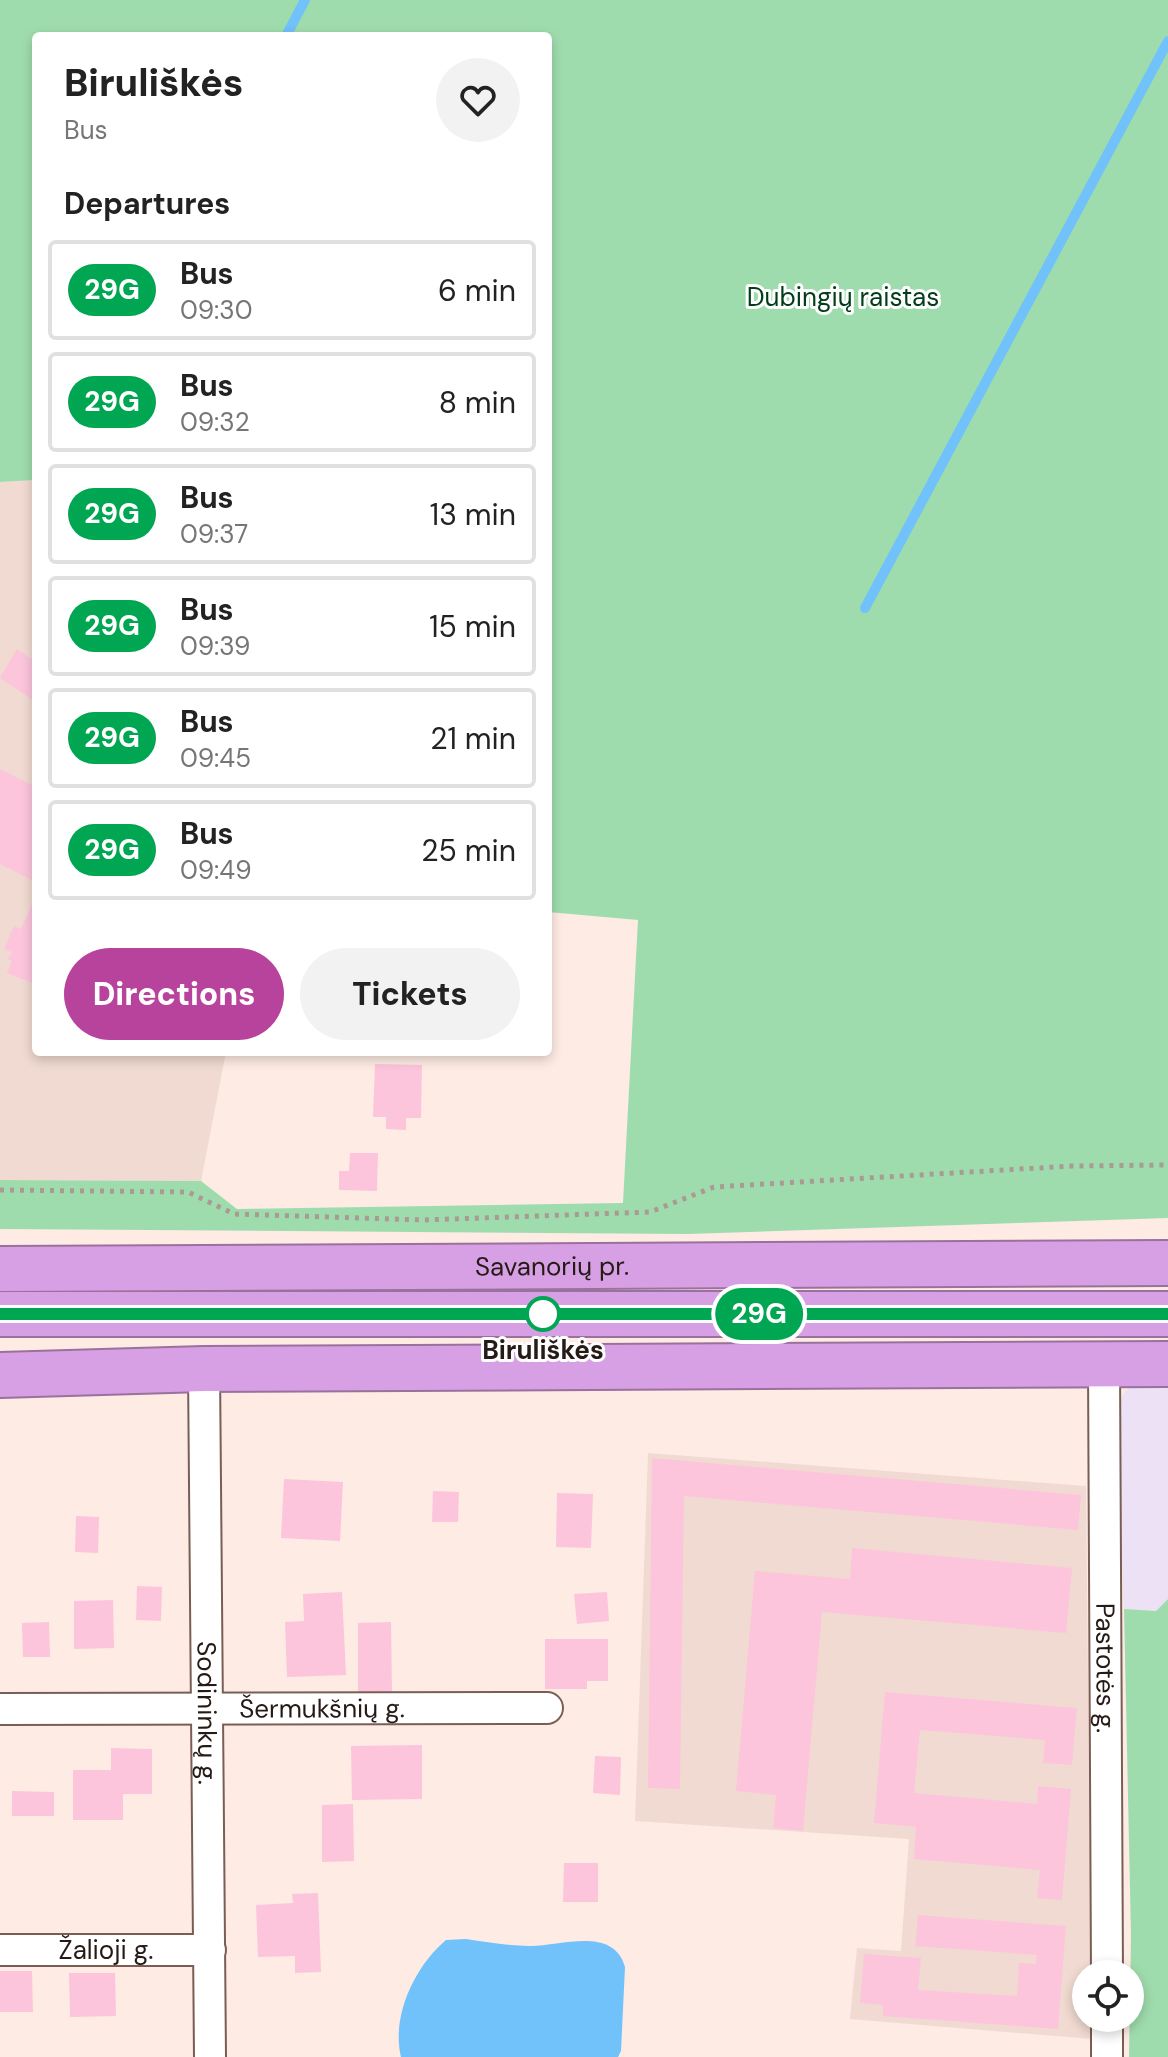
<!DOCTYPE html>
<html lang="en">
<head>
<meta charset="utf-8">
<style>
	body { margin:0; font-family:"DM Sans",sans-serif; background:#f2f2f2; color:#222; height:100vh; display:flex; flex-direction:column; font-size:30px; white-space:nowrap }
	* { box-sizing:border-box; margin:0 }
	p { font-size:26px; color:#767676 }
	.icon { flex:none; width:44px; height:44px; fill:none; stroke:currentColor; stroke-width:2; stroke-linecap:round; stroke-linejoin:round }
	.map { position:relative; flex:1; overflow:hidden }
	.sheet { position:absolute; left:32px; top:32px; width:520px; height:1024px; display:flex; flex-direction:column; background:#fff; border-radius:8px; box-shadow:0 4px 12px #0003 }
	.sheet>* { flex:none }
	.badge { padding:0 16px; border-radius:26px; font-size:28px; line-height:52px }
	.tools { position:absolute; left:1072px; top:1960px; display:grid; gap:16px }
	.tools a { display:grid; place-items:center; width:72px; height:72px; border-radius:50%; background:#fff; box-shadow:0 4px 12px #0003; font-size:40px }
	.map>.badge { position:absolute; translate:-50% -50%; box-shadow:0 0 0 4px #fff }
	h2 { padding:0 32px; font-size:30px; line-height:72px }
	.round { display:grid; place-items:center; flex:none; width:84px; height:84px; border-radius:42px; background:#f2f2f2 }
	.headline { display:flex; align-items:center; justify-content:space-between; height:136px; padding:0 32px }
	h1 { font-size:38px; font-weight:800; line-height:60px }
	.cta { display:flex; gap:16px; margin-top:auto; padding:16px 32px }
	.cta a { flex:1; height:92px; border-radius:48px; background:#b7439c; color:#fff; font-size:32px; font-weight:800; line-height:92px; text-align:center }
	.cta a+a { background:#f2f2f2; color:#222 }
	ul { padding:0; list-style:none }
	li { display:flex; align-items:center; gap:24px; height:100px; margin:0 16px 12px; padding:0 16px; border:4px solid #e0e0e0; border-radius:8px }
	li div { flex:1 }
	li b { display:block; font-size:30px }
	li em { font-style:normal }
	li .badge { min-width:88px; font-weight:700; text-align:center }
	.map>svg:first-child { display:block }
</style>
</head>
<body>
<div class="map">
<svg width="1168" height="2057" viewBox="0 0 1168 2057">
	<rect width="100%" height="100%" fill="#feebe4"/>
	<!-- commercial -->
	<polygon fill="#ece1f5" points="1152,1375 1168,1376 1168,1599 1156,1611 1124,1609 1115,1412 1125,1391"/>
	<!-- built -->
	<g fill="#f1dad1">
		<polygon points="36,480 36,1052 226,1052 201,1181 0,1180 0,482"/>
		<polygon points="648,1453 1086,1486 1091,1974 1086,1974 1086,2018 1092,2018 1092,2039 850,2019 857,1948 901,1951 909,1839 635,1821"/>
	</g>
	<!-- green -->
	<g fill="#9fdcad">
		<polygon points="0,0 1168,0 1168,1218 688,1234 0,1229 0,1180 201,1181 237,1209 623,1203 638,920 548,912 548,36 36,36 36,480 0,482"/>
		<polygon points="1168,1599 1168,2057 1129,2057 1131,1936 1124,1609 1156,1611"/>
	</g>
	<!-- water -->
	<path fill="#71c1fa" d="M466 1939C487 1942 508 1946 529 1946 559 1947 613 1925 625 1967L621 2051 618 2057H401C391 2016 415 1966 446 1940Z"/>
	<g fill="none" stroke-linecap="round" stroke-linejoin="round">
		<!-- stream -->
		<g stroke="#71c1fa" stroke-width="10">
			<polyline points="286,36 305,0"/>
			<polyline points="865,608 1168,41"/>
		</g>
	</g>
	<!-- building -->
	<g fill="#fcc5dc">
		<polygon points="17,649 31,659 36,652 36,702 0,678"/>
		<polygon points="0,769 36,787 36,882 0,864"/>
		<polygon points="33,902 36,904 36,979 34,978 32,983 7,973 12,961 8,959 12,952 4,949 14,926 21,929"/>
		<polygon points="375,1064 422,1065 421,1118 406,1118 406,1130 386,1129 386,1117 373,1117"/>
		<polygon points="350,1153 378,1153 377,1191 339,1190 339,1171 349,1171"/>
		<polygon points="652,1458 1081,1495 1078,1530 684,1496 680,1789 648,1788"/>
		<polygon points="284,1479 343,1482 340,1541 281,1538"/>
		<polygon points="433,1491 459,1492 458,1522 432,1522"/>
		<polygon points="557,1493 593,1494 591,1548 556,1547"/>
		<polygon points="76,1516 99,1517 98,1553 75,1552"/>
		<polygon points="852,1548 1072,1568 1066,1633 822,1612 803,1831 773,1828 776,1795 736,1791 755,1571 850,1579"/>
		<polygon points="137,1586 162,1587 161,1621 136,1620"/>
		<polygon points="342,1592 346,1675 287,1677 285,1622 304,1621 303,1594"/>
		<polygon points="607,1592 609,1621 577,1624 574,1594"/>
		<polygon points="113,1600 114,1648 74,1649 74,1601"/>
		<polygon points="49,1622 50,1657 23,1657 22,1623"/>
		<polygon points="391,1622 392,1693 358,1693 358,1623"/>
		<polygon points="545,1639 608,1639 608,1681 587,1681 587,1689 545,1689"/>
		<polygon points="885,1692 1077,1708 1072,1765 1043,1763 1045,1740 920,1730 914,1793 1037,1804 1038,1786 1071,1789 1062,1900 1037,1898 1040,1870 914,1859 916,1827 874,1823"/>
		<polygon points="422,1745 422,1799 352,1800 351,1746"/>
		<polygon points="111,1748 152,1749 152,1794 123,1794 123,1820 73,1820 73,1770 111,1770"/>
		<polygon points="595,1756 621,1757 620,1795 593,1793"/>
		<polygon points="12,1791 54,1792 54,1816 12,1816"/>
		<polygon points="353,1804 354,1861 322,1862 322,1805"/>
		<polygon points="564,1863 598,1863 598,1902 563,1902"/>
		<polygon points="318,1893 321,1972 295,1973 295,1956 258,1957 256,1905 293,1903 292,1894"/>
		<polygon points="918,1915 1066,1926 1058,2029 883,2016 883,2005 860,2003 864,1954 921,1958 918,1990 1017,1996 1019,1963 1036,1964 1037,1955 915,1946"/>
		<polygon points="0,1971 32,1971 33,2012 0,2012"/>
		<polygon points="69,1973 115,1973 116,2016 70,2017"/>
	</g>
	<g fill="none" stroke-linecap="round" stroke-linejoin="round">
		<defs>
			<g id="street">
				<path id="s1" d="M1104 1364 1107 1974"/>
				<path id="s2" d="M204 1369 210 2057"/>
				<path id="s3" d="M0 1709 547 1708"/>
				<path id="s4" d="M0 1950H210"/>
				<polyline points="1107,2018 1107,2057"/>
			</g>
			<g id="highway">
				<path id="s5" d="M0 1269 1168 1263"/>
				<polyline points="0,1314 1168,1314"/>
				<polyline points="0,1375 204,1369 1168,1364"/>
			</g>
		</defs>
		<!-- street casing -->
		<use href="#street" stroke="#795e54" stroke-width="34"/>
		<!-- highway casing -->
		<use href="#highway" stroke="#99719c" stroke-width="48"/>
		<!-- path -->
		<polyline stroke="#aa9a94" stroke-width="5" stroke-dasharray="4 6" stroke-linecap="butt" points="0,1190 188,1192 234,1214 424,1220 650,1212 714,1187 1072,1166 1168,1165"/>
		<!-- street -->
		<use href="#street" stroke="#fff" stroke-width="30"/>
		<!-- highway -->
		<use href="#highway" stroke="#d7a0e4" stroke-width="44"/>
	</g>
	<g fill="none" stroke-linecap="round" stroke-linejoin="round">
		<defs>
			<polyline id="line" points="0,1314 1168,1314"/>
		</defs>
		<!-- line casing -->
		<use href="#line" stroke="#fff" stroke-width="18"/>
		<!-- line -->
		<use href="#line" stroke="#00a651" stroke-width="12"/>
	</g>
	<!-- markers -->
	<circle fill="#fff" stroke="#00a651" stroke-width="4" cx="543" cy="1314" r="16"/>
	<g text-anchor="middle" stroke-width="6" stroke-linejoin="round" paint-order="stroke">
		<!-- park labels -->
		<g font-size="26" fill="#003d18" stroke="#fdfdfd">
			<text x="843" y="306">Dubingių raistas</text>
		</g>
		<!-- street labels -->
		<g font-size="26" fill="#251a16" stroke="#fdfdfd">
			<text dy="9" stroke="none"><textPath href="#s5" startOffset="552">Savanorių pr.</textPath></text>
			<text dy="9" stroke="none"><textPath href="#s1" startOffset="304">Pastotės g.</textPath></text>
			<text dy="9" stroke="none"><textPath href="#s3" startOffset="322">Šermukšnių g.</textPath></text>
			<text dy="9" stroke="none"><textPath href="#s2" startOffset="344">Sodininkų g.</textPath></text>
			<text dy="9" stroke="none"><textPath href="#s4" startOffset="106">Žalioji g.</textPath></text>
		</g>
		<!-- stop labels -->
		<g font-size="26" font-weight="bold" fill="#251a16" stroke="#fdfdfd">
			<text x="543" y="1359">Biruliškės</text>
		</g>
	</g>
</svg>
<div class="tools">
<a><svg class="icon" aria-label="locate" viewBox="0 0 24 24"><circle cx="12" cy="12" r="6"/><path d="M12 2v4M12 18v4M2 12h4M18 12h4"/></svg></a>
</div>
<b class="badge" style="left:759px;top:1314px;background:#00a651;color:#fff">29G</b>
<section class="sheet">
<div class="headline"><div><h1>Biruliškės</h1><p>Bus</p></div><a class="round"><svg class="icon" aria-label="heart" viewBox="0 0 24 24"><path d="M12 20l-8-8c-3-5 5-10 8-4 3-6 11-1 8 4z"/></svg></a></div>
<h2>Departures</h2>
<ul>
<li><span class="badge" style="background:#00a651;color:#fff">29G</span><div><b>Bus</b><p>09:30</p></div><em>6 min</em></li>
<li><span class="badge" style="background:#00a651;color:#fff">29G</span><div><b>Bus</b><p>09:32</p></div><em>8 min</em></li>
<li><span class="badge" style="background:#00a651;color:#fff">29G</span><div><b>Bus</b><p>09:37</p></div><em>13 min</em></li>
<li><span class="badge" style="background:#00a651;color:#fff">29G</span><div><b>Bus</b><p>09:39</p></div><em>15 min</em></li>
<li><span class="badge" style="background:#00a651;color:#fff">29G</span><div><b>Bus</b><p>09:45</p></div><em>21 min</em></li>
<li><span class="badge" style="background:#00a651;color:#fff">29G</span><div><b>Bus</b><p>09:49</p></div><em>25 min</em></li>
</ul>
<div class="cta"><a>Directions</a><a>Tickets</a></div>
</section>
</div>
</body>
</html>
